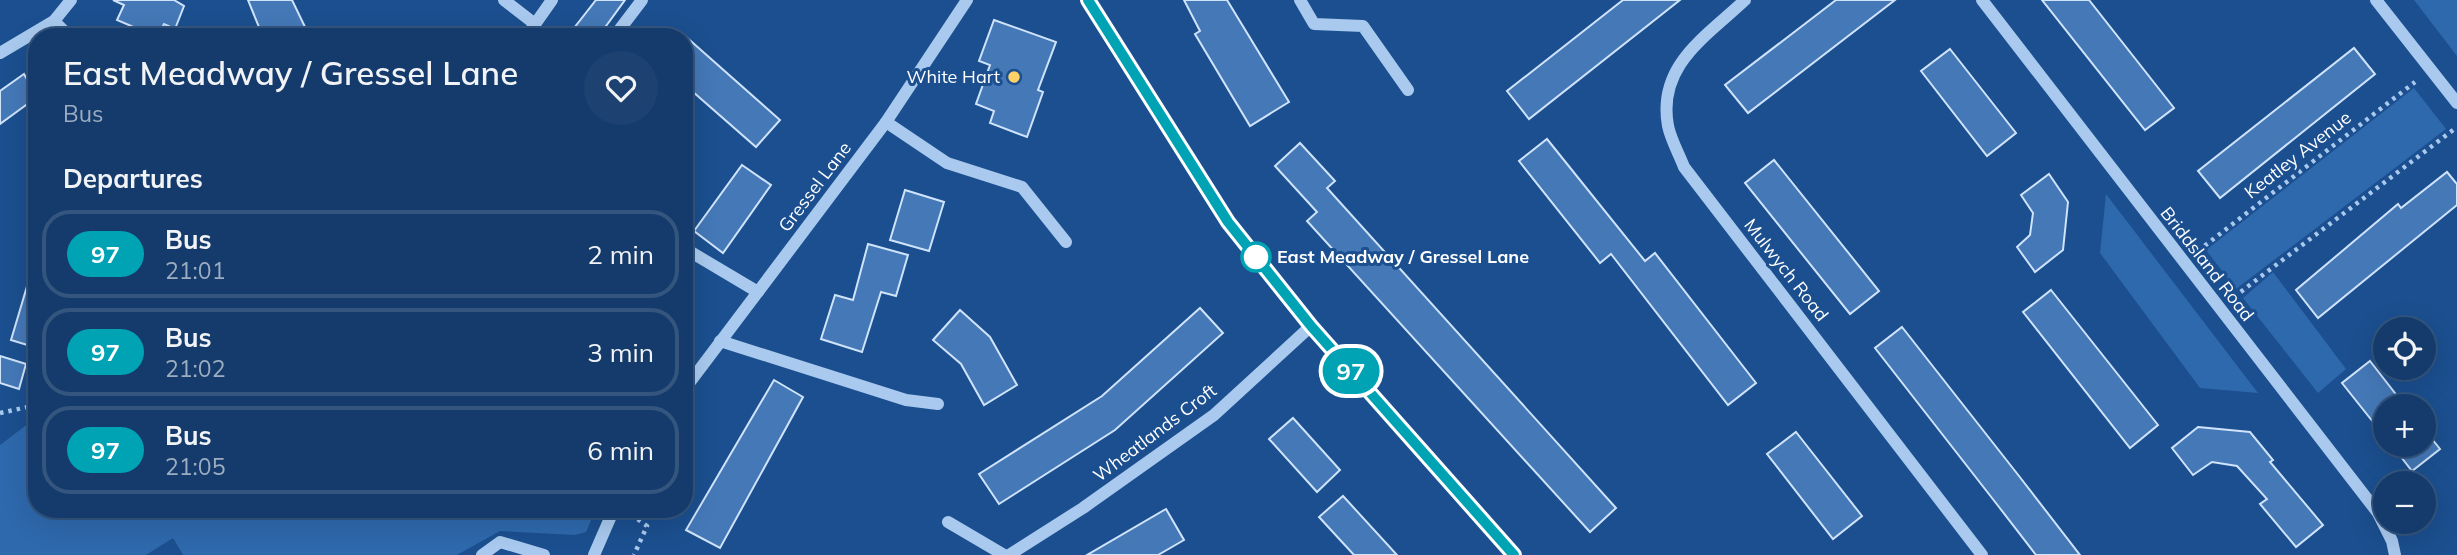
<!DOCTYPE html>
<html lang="en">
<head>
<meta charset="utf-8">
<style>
	body { margin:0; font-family:Mulish,sans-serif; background:#1d4271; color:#f1f3f6; height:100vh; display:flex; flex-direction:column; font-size:26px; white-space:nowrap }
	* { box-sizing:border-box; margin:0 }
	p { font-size:23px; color:#9dadc1 }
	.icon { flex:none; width:38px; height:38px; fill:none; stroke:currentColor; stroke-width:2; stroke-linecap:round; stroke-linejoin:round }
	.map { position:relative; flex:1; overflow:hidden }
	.sheet { position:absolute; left:28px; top:28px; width:665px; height:490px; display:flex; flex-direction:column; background:#143b6b; border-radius:28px; box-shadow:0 7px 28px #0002,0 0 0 2px #33557e }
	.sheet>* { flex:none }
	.badge { padding:0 14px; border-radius:23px; font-size:24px; line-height:46px }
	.fabs { position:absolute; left:2373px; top:317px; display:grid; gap:14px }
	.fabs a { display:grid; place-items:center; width:63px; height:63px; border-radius:50%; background:#143b6b; box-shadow:0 7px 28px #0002,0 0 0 2px #33557e; font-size:35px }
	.map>.badge { position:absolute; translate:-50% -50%; box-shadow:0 0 0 4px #fff }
	h2 { padding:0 35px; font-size:26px; line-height:63px }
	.round { display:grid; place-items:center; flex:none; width:74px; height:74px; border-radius:37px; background:#1d4271 }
	.head { display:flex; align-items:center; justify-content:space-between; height:119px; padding:0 35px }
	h1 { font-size:33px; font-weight:600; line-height:52px }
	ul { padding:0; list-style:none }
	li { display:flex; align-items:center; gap:21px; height:88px; margin:0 14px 10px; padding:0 21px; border:4px solid #33557e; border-radius:28px }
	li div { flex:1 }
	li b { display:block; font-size:26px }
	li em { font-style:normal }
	li .badge { min-width:77px; font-weight:700; text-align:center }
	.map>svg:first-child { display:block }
</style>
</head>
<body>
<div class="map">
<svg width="2457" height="555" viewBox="0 0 2457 555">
	<rect width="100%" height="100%" fill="#1b4f8f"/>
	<!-- green -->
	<g fill="#2e69ad">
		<polygon points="2414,0 2457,0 2457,56"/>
		<polygon points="2414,88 2446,129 2236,289 2206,250"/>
		<polygon points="2106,194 2258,393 2200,388 2100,253"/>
		<polygon points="2273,272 2346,369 2318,393 2243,298"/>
		<polygon points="37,417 37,509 596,509 586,532 575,535 500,531 457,555 183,555 173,538 146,555 0,555 0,445"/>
	</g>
	<!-- building -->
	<g fill="#4478b7" stroke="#cfe3fa" stroke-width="2">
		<polygon points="113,0 174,0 184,6 175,29 164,24 158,37 132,37 136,28 117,20 124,5"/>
		<polygon points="248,0 292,0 307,31 294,37 263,37"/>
		<polygon points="596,0 625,0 598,37 567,37"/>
		<polygon points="1184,0 1227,0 1289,102 1250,126 1195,34 1200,31"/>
		<polygon points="1623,0 1680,0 1529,119 1507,91"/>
		<polygon points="1836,0 1895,0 1748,113 1725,85"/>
		<polygon points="2042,0 2089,0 2174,108 2145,130"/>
		<polygon points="994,20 1056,42 1038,90 1043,92 1027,137 990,123 994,111 976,104 990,65 979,61"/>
		<polygon points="684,35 780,120 756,147 684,84"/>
		<polygon points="2354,48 2375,74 2220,198 2198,171"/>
		<polygon points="1950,49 2016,133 1987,156 1921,71"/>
		<polygon points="24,74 37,97 0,124 0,91"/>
		<polygon points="1547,139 1645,261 1655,253 1756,383 1728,405 1611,254 1600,263 1519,161"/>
		<polygon points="1300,143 1335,181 1327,188 1616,508 1590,532 1307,221 1317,212 1275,166"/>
		<polygon points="1774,160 1879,291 1850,314 1745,183"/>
		<polygon points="742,165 771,185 723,253 694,231"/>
		<polygon points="2447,172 2457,184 2457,205 2318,318 2296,290 2398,204 2401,208"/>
		<polygon points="2049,174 2068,202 2063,250 2035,272 2017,247 2030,235 2033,213 2021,195"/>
		<polygon points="905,190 944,202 929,251 890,240"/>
		<polygon points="868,244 908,255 896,296 881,292 862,352 821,339 835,295 853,300"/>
		<polygon points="31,273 37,274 37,348 11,340"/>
		<polygon points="2051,290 2158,425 2130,448 2023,312"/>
		<polygon points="1200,308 1223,333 1115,430 999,504 979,474 1102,396"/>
		<polygon points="960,310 990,337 1017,385 984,405 961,364 933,340"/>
		<polygon points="1902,327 2019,476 2080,555 2036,555 1999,507 1875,348"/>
		<polygon points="0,356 26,364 19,389 0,383"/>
		<polygon points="2370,361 2405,406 2385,406 2385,437 2342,383"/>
		<polygon points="774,380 803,397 720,548 686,530"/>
		<polygon points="1293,418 1340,470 1317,492 1269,439"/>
		<polygon points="2198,427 2250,432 2273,460 2270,462 2323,525 2296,547 2260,504 2267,499 2237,466 2212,462 2193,475 2172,448"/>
		<polygon points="2424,429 2440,449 2412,471 2391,444 2424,444"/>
		<polygon points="1796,432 1862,516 1833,539 1767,454"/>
		<polygon points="1343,496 1397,555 1354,555 1319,517"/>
		<polygon points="1166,509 1184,540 1158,555 1087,555"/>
	</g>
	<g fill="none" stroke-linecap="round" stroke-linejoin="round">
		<!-- path -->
		<g stroke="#a9c9ee" stroke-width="4.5" stroke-dasharray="3.5 5" stroke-linecap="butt">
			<polyline points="2198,251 2415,82"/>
			<polyline points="2234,297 2457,127"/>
			<polyline points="0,413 37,405"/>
			<polyline points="631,514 647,526 634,555"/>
		</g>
		<!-- minor -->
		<g stroke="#a9c9ee" stroke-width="12">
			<polyline points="504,0 535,24"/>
			<polyline points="1088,0 1228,222 1311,326 1514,555"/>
			<polyline points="1300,0 1314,24 1363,26 1408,90"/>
			<path d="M1745 0C1706 37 1657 65 1668 126 1671 140 1679 154 1684 167L1982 555"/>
			<polyline points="1982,0 2378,513 2392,541 2395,555"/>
			<polyline points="2376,0 2457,103"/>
			<polyline points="54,21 70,37"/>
			<polyline points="620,29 642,0"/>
			<polyline points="526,37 552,0"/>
			<polyline points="0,53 54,21 71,0"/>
			<polyline points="886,122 947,163 1022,187 1066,242"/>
			<polyline points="684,248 758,292"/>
			<polyline points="720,341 906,400 938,404"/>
			<polyline points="684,390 886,122 967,0"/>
			<polyline points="948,522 1004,555"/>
			<polyline points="482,555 500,542 544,555"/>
			<polyline points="594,555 614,509"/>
			<polyline points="1009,555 1083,508 1214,415 1311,326"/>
		</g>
	</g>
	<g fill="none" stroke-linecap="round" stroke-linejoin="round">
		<defs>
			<polyline id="line" points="1088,0 1228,222 1311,326 1514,555"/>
		</defs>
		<!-- line casing -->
		<use href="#line" stroke="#fff" stroke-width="16"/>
		<!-- line -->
		<use href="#line" stroke="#00a3b4" stroke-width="10"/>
	</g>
	<!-- markers -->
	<circle fill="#ffd166" stroke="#1b4f8f" stroke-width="2.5" cx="1014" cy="77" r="7"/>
	<circle fill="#fff" stroke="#00a3b4" stroke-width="3.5" cx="1256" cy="257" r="14"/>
	<g text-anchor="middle" stroke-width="6" stroke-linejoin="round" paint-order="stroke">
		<!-- poi labels -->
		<g font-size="18" fill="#fff" stroke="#1b4f8f" text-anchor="end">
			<text x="1000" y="83">White Hart</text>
		</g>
		<!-- street labels -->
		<g font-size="18" fill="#fff" stroke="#1b4f8f">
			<text transform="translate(2298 155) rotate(-38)" y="6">Keatley Avenue</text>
			<text transform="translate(815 187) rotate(-53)" y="6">Gressel Lane</text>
			<text transform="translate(2207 264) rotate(52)" y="6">Briddsland Road</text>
			<text transform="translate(1786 270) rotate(52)" y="6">Mulwych Road</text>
			<text transform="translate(1155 433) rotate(-37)" y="6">Wheatlands Croft</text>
		</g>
		<!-- stop labels -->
		<g font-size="18" font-weight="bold" fill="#fff" stroke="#1b4f8f" text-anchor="start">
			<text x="1277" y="263">East Meadway / Gressel Lane</text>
		</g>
	</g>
</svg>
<div class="fabs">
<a><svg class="icon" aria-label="locate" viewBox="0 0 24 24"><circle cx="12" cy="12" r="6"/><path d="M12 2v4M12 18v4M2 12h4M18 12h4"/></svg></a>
<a>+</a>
<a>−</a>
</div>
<b class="badge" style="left:1351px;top:371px;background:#00a3b4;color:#fff">97</b>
<section class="sheet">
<div class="head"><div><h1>East Meadway / Gressel Lane</h1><p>Bus</p></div><a class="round"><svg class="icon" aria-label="heart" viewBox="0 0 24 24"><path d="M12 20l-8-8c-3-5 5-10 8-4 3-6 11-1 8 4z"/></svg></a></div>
<h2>Departures</h2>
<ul>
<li><span class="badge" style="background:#00a3b4;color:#fff">97</span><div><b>Bus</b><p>21:01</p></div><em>2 min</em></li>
<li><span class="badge" style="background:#00a3b4;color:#fff">97</span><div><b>Bus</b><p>21:02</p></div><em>3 min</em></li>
<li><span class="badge" style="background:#00a3b4;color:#fff">97</span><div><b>Bus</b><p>21:05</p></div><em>6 min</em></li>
</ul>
</section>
</div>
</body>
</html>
